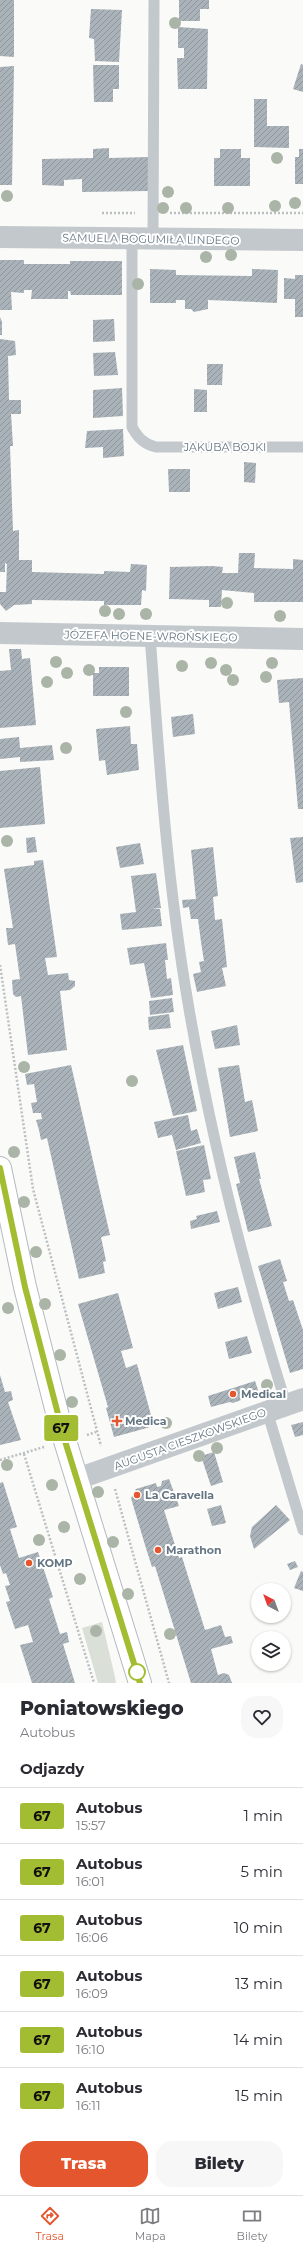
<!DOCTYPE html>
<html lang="pl">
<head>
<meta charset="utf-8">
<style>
	body { margin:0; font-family:Montserrat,sans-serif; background:#f7f7f7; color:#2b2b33; height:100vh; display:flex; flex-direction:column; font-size:15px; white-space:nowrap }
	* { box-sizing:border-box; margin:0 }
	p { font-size:13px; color:#7c7c81 }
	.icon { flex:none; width:22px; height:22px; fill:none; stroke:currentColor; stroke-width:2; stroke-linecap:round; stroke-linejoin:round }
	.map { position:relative; height:1683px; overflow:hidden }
	.sheet { display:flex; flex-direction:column; background:#fff; flex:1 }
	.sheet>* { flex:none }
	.badge { padding:0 8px; border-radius:3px; font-size:14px; line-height:26px }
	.needle { width:26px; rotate:319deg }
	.fabs { position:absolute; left:251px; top:1583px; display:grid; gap:8px }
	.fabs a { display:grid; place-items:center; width:40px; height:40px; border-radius:50%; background:#fff; box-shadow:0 1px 3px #0004; font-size:20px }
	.map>.badge { position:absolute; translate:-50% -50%; box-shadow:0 0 0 2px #fff }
	h2 { padding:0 20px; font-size:15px; line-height:36px }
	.round { display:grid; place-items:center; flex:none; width:42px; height:42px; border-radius:16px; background:#f7f7f7 }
	.head { display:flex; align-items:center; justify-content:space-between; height:68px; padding:0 20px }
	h1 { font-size:19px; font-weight:800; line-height:30px }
	.action { display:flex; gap:8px; margin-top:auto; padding:8px 20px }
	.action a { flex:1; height:46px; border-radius:16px; background:#e4572e; color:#fff; font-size:16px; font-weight:800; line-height:46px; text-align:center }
	.action a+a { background:#f7f7f7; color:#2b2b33 }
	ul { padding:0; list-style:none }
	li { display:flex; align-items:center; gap:12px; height:56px; padding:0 20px; border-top:1px solid #e1e1e2 }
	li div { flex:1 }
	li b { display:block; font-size:15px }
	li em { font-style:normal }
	li .badge { min-width:44px; font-weight:700; text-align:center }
	.dock { display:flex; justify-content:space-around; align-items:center; height:56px; border-top:1px solid #e1e1e2; background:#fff; font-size:11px; color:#7c7c81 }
	.dock a { display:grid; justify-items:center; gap:2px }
	.dock .active { color:#e4572e }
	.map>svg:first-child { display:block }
</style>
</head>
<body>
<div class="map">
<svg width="303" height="1683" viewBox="0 0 303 1683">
	<defs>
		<pattern id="building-hatch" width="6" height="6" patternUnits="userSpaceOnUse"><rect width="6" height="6" fill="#aab3b9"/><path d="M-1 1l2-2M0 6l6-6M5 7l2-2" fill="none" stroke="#8e969c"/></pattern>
	</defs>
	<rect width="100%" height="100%" fill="#fafaf8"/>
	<!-- green -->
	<polygon fill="#dadfd7" points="102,1622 115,1677 116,1683 98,1683 82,1628"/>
	<!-- building -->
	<g fill="url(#building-hatch)">
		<polygon points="0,0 14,0 14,57 0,56"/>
		<polygon points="179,0 209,0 209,9 200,9 200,21 179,21"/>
		<polygon points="91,9 122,10 119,62 95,61 94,39 89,38"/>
		<polygon points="178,27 208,29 207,89 178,89 177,58 184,58 184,48 178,48"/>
		<polygon points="301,64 303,65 303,92 293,89"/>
		<polygon points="93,65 119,65 119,89 113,89 113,102 94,102"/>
		<polygon points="14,66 12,185 0,185 0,67"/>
		<polygon points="254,99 267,99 267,126 289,126 289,148 254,147"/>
		<polygon points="109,148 109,158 149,157 148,191 82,192 82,179 64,180 64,186 42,185 42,159 93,158 93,149"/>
		<polygon points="220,149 241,149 241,158 250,158 250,186 214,186 214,158 220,158"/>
		<polygon points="299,149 303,149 303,184 295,184 295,157 299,157"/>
		<polygon points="0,260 24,260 24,264 70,264 70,261 122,261 122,295 71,295 70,291 68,291 68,299 31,299 32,290 24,290 24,293 11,292 12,310 0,310"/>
		<polygon points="150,269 176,270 176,275 252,276 252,269 278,270 277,303 208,300 208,309 194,312 191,309 185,309 185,300 176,300 176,303 150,303"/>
		<polygon points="295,275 303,275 303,317 295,317 295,299 284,299 284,278 295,279"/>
		<polygon points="0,317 2,322 2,335 0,335"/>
		<polygon points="114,319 115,341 93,342 93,320"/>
		<polygon points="0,339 15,341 16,355 8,356 9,400 21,400 21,414 11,414 13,446 10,446 13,531 19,530 19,560 32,560 32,572 104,574 104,571 130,572 131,564 147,565 146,591 142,590 141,605 104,605 104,601 32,600 32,604 14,605 6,611 0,604 0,592 6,592 7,564 5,563 5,572 0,572"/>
		<polygon points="115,352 118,375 94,376 93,353"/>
		<polygon points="207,364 223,364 222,385 207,385"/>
		<polygon points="122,388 123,416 93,418 93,390"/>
		<polygon points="194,389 207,390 207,412 194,412"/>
		<polygon points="123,429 124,456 103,458 103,447 85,448 87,431"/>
		<polygon points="244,462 256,463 255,483 244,482"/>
		<polygon points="168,469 190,469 190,492 169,492"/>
		<polygon points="239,553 255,553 254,568 293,569 293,559 303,560 303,602 254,602 254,593 222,590 221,607 209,607 209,600 169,599 170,567 212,566 223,567 222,573 238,573"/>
		<polygon points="9,649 21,649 22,659 30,658 36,725 0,728 0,671 11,670"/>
		<polygon points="99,667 129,667 129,696 93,696 93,673 99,673"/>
		<polygon points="303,678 303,809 298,809 289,702 279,703 277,680"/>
		<polygon points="193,714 195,734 173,737 171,717"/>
		<polygon points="130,726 131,744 137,744 139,770 107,775 105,760 99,761 96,729"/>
		<polygon points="19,737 20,748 52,745 54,760 20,762 20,757 0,759 0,739"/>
		<polygon points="40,767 45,824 0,828 0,771"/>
		<polygon points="35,837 37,852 27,853 26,838"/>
		<polygon points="303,837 303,882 296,883 290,838"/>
		<polygon points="140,843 144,864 120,868 116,847"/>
		<polygon points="213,847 218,896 213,897 215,920 222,919 227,967 222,968 226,986 197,992 193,974 201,972 199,962 204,961 201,942 198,919 191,919 189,907 183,908 182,900 196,899 191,850"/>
		<polygon points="43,860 57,957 45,958 48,975 68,973 69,980 75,981 75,986 70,990 60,991 67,1050 28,1055 21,996 16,997 13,994 12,980 20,979 15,944 8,945 6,928 13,928 4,869 34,865 34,861"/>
		<polygon points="156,873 161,908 151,909 160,909 162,926 122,930 120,914 136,912 131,876"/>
		<polygon points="166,943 168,960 165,960 167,979 171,978 173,995 151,998 144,963 130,965 127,948"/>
		<polygon points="172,998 174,1012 150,1015 149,1001"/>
		<polygon points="169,1014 171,1028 149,1030 148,1017"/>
		<polygon points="237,1025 240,1045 215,1049 211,1031"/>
		<polygon points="183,1045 197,1111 173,1116 156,1050"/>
		<polygon points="71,1065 110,1235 101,1237 106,1261 103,1262 105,1273 79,1279 47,1138 41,1140 39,1130 36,1120 42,1119 41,1113 33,1113 31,1103 37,1102 34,1084 27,1085 25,1074"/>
		<polygon points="239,1065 245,1102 252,1100 258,1131 230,1137 218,1068"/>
		<polygon points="188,1115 191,1131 197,1129 201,1143 176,1150 172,1135 180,1133 158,1138 154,1122"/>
		<polygon points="204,1145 211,1179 203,1180 205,1192 186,1196 176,1151"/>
		<polygon points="255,1152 261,1179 259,1179 272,1226 248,1232 236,1184 240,1183 234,1157"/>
		<polygon points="217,1211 220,1222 191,1229 190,1221 197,1219 196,1216"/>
		<polygon points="280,1259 287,1281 283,1282 289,1301 293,1300 303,1330 303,1369 290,1373 258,1266"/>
		<polygon points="238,1287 242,1302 218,1309 214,1293"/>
		<polygon points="118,1293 133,1348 121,1351 126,1368 137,1364 154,1426 114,1437 106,1408 108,1407 78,1304"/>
		<polygon points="247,1336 252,1353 229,1359 225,1342"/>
		<polygon points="0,1375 5,1392 11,1391 13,1400 8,1402 21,1440 0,1445"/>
		<polygon points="255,1381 259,1393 233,1403 230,1402 211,1407 208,1396"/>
		<polygon points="303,1422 303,1435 295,1437 291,1425"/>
		<polygon points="214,1452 223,1482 211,1486 201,1456"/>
		<polygon points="169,1479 179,1506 164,1510 179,1558 182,1557 205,1630 221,1625 225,1637 231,1636 233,1643 211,1649 218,1675 224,1673 229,1675 232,1683 191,1683 155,1566 152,1567 145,1545 131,1498 136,1489 156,1483 157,1487 161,1486 162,1481"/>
		<polygon points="3,1482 17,1527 10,1529 19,1558 38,1552 53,1597 49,1599 60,1634 67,1632 69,1642 63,1644 75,1683 32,1683 20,1645 33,1642 28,1625 15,1629 6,1602 10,1601 5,1586 10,1585 6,1573 3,1574 0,1565 0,1483"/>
		<polygon points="221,1505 226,1523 212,1526 207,1509"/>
		<polygon points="276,1505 290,1520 254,1549 250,1536 252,1527"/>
		<polygon points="295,1561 298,1567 290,1570 287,1564"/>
		<polygon points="301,1571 303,1572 303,1591 294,1588"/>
	</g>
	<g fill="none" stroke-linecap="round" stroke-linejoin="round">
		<defs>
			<polyline id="secondary" points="0,1168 25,1287 61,1428 140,1683"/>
		</defs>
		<!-- secondary casing -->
		<use href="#secondary" stroke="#b3babf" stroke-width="24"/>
		<!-- path -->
		<g stroke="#bbbfc2" stroke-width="2.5" stroke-dasharray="2 2" stroke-linecap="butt">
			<polyline points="102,213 135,213"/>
			<polyline points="170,213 303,213"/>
			<polyline points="0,965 33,1189 101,1446"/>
			<polyline points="87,1435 96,1432"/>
			<polyline points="24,1454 94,1683"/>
			<polyline points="0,1460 44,1447"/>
			<polyline points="115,1489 169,1683"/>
		</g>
		<!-- lane -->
		<g stroke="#c3c8cc" stroke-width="11">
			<path d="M132 239V427C138 438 144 444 156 447H303"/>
			<polyline points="153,239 154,0"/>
			<path d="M150 635C159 758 167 881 188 1003 211 1139 245 1273 286 1404"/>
			<polyline points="267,1411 303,1530"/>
		</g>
		<!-- street -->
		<g stroke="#c3c8cc" stroke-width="22">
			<polyline points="0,237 303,240"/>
			<polyline points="0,633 303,639"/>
			<polyline points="77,1479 303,1399"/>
		</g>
		<!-- secondary -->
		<use href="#secondary" stroke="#fff" stroke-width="22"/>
	</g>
	<!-- trees -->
	<g fill="#aab4a7">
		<circle cx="175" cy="23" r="6"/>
		<circle cx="277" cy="158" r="6"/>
		<circle cx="168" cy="192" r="6"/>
		<circle cx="7" cy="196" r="6"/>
		<circle cx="295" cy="203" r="6"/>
		<circle cx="275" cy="206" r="6"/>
		<circle cx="163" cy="208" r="6"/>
		<circle cx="186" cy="208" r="6"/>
		<circle cx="228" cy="208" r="6"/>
		<circle cx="231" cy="255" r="6"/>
		<circle cx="206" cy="257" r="6"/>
		<circle cx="138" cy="284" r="6"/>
		<circle cx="227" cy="603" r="6"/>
		<circle cx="105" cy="611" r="6"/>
		<circle cx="119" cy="614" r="6"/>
		<circle cx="146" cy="614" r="6"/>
		<circle cx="280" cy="616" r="6"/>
		<circle cx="56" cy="662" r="6"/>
		<circle cx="211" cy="663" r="6"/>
		<circle cx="272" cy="663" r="6"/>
		<circle cx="182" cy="666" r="6"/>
		<circle cx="89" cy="670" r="6"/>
		<circle cx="226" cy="670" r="6"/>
		<circle cx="67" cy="673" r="6"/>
		<circle cx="266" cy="677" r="6"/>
		<circle cx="233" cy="680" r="6"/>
		<circle cx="47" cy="682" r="6"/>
		<circle cx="126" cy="712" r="6"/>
		<circle cx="66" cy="748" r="6"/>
		<circle cx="7" cy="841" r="6"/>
		<circle cx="24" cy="1067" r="6"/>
		<circle cx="132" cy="1081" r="6"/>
		<circle cx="14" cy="1152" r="6"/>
		<circle cx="24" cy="1202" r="6"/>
		<circle cx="36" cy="1252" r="6"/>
		<circle cx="45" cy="1304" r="6"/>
		<circle cx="8" cy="1308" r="6"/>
		<circle cx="60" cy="1355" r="6"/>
		<circle cx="267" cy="1385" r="6"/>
		<circle cx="72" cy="1402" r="6"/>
		<circle cx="166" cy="1423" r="6"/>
		<circle cx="217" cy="1448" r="6"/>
		<circle cx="199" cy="1456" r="6"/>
		<circle cx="7" cy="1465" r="6"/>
		<circle cx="52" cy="1485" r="6"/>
		<circle cx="98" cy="1492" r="6"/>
		<circle cx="64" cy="1527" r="6"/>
		<circle cx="39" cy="1540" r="6"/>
		<circle cx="113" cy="1542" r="6"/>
		<circle cx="80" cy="1579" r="6"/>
		<circle cx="128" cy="1594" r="6"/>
		<circle cx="96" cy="1631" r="6"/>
		<circle cx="170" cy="1634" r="6"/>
	</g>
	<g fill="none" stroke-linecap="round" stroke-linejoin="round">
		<defs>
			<polyline id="line" points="0,1168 25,1287 65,1441 140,1683"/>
		</defs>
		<!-- line casing -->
		<use href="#line" stroke="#fff" stroke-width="9"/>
		<!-- line -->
		<use href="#line" stroke="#a2bd31" stroke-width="6"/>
	</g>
	<!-- markers -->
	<g fill="#e4572e" stroke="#fff" stroke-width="1.5">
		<circle cx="233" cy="1394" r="4"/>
		<path d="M115 1415h4v4h4v4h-4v4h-4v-4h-4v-4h4z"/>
		<circle cx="137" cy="1495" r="4"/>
		<circle cx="158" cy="1550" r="4"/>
		<circle cx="29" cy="1563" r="4"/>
	</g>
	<circle fill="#fff" stroke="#a2bd31" stroke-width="2" cx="137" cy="1672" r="8"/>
	<g text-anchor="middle" stroke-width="4" stroke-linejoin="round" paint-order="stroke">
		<!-- street labels -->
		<g font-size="11" fill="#657683" stroke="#fff">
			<text transform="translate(151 239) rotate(1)" y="4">SAMUELA BOGUMIŁA LINDEGO</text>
			<text x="225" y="451">JAKUBA BOJKI</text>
			<text transform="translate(151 636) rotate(1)" y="4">JÓZEFA HOENE-WROŃSKIEGO</text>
			<text transform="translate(190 1439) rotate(-20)" y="4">AUGUSTA CIESZKOWSKIEGO</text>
		</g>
		<!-- poi labels -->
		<g font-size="11" font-weight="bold" fill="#657683" stroke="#fff" text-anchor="start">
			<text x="241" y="1398">Medical</text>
			<text x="125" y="1425">Medica</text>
			<text x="145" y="1499">La Caravella</text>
			<text x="166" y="1554">Marathon</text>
			<text x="37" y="1567">KOMP</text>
		</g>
	</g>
</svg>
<div class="fabs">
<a><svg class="needle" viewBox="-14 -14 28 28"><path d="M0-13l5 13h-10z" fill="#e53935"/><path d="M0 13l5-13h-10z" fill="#7c7c81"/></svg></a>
<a><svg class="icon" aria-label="layers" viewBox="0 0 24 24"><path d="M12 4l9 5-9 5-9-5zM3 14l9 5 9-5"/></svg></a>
</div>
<b class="badge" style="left:61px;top:1428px;background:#a2bd31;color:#111">67</b>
</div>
<section class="sheet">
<div class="head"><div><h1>Poniatowskiego</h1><p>Autobus</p></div><a class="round"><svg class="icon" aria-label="heart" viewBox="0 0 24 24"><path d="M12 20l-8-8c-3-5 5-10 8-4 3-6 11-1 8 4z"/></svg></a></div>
<h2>Odjazdy</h2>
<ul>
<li><span class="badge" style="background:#a2bd31;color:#111">67</span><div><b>Autobus</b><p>15:57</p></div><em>1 min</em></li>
<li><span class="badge" style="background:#a2bd31;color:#111">67</span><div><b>Autobus</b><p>16:01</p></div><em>5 min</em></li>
<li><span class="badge" style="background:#a2bd31;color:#111">67</span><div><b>Autobus</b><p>16:06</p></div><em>10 min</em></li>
<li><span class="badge" style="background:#a2bd31;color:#111">67</span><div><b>Autobus</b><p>16:09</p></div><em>13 min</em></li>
<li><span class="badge" style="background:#a2bd31;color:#111">67</span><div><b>Autobus</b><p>16:10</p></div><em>14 min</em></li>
<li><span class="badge" style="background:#a2bd31;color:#111">67</span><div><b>Autobus</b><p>16:11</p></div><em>15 min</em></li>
</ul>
<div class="action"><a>Trasa</a><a>Bilety</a></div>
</section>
<nav class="dock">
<a class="active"><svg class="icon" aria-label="directions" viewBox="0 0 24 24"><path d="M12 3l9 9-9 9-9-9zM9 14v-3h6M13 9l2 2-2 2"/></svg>Trasa</a>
<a><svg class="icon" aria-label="map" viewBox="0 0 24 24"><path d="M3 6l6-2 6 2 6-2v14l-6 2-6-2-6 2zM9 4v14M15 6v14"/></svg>Mapa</a>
<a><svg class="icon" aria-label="tickets" viewBox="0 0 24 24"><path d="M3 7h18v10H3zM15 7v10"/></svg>Bilety</a>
</nav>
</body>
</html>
